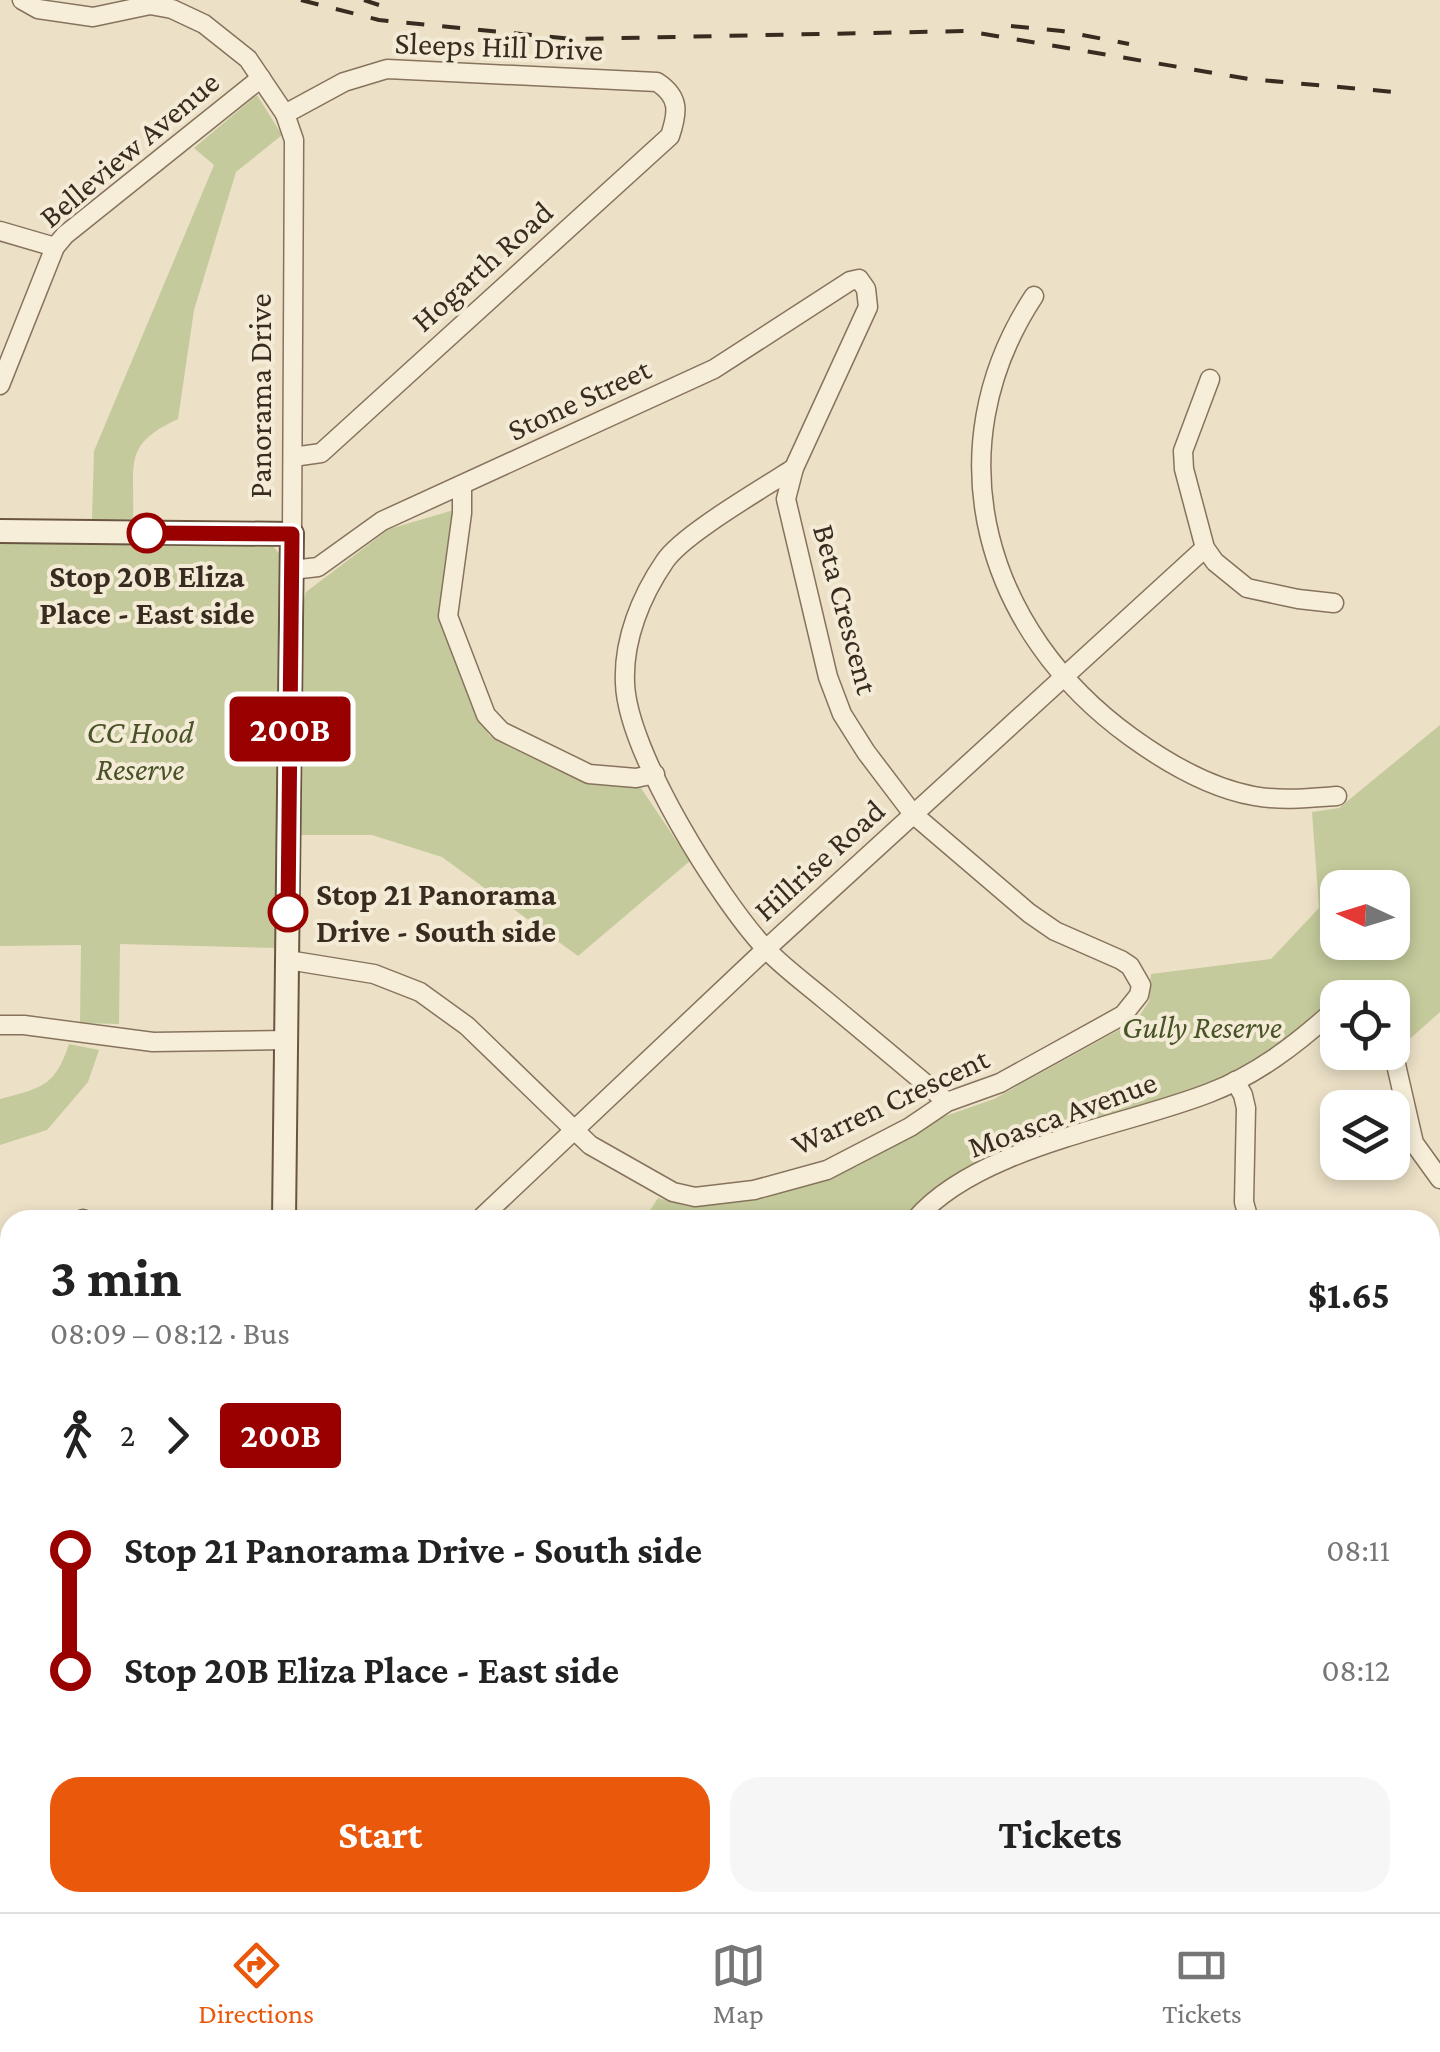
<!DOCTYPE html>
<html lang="en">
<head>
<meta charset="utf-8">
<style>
	body { margin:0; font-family:"Crimson Pro",serif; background:#f6f6f6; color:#222; height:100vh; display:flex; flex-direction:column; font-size:38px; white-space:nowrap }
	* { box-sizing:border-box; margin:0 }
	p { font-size:32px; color:#767676 }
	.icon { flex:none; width:55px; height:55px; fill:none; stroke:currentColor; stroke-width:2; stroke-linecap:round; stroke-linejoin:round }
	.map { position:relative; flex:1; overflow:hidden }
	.drawer { position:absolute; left:0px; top:1210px; width:1440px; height:702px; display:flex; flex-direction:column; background:#fff; border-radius:30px 30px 0 0; box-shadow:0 5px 15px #0003 }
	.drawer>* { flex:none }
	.badge { padding:0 20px; border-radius:8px; font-size:35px; line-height:65px }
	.needle { width:65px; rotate:274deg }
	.buttons { position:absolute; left:1320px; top:870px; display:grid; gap:20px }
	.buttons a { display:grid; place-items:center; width:90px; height:90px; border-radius:20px; background:#fff; box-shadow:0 5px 15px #0003; font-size:50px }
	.map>.badge { position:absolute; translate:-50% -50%; box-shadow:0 0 0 5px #fff }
	.legs { display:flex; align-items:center; gap:15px; height:110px; padding:0 50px; font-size:32px }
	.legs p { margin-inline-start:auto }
	.headline { display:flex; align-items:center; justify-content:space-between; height:170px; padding:0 50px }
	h1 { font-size:55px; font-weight:700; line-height:75px }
	.button { display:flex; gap:20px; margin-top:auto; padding:20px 50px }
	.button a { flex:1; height:115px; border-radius:30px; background:#ea580c; color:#fff; font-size:40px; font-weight:700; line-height:115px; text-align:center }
	.button a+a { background:#f6f6f6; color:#222 }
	ul { padding:0 50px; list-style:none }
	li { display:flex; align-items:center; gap:35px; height:120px; font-size:38px }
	li i { display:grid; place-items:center; width:15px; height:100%; margin:0 12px; background:currentColor }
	li i::after { content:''; width:25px; height:25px; margin:-12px; border:8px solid; border-radius:50%; background:#fff }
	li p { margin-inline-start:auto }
	li:first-child i { background:linear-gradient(#0000 50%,currentColor 0) }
	li:last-child i { background:linear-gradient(currentColor 50%,#0000 0) }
	.dock { display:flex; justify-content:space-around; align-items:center; height:140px; border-top:2px solid #e0e0e0; background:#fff; font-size:28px; color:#767676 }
	.dock a { display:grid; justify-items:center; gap:5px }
	.dock .current { color:#ea580c }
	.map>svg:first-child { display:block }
</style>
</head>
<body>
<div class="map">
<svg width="1440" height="1912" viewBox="0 0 1440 1912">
	<rect width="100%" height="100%" fill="#ece1c7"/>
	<!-- green -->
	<g fill="#c4ca9b" fill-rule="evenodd">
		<path d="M257 95 282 135 236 172 194 310 178 419C122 445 135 463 133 519H92L94 451 214 165 194 148Z"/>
		<polygon points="454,510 439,609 489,735 585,783 641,788 690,861 578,956 442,857 372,835 300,835 300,616 306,592 389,529"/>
		<polygon points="0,543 272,545 282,557 278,948 120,944 119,1024 80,1023 81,945 0,946"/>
		<path d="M1440 725V1012L1403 1045 1393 1032 1392 998H1338L1337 1006 1303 1032 1208 1089 1056 1135 909 1220H644L658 1198 690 1207 759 1200 858 1166 934 1120 994 1099 1137 1020 1149 1001 1151 974 1271 959 1319 908 1312 812 1339 808ZM1338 888H1392V942H1338Z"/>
		<path d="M69 1044 99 1050 88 1082 47 1130 0 1145V1099C41 1088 55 1087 69 1044Z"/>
		<polygon points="1440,1591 1440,1709 1430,1712 1430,1595"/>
		<polygon points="413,1903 530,1903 536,1912 413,1912"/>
	</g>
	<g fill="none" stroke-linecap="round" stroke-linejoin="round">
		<defs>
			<g id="street">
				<path d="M22 0 38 9 93 17 150 5 172 9 204 24 248 59 285 114 344 82 387 69 657 82C680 97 678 112 670 136L321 453 293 457"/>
				<polyline points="285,114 294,140 292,534"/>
				<polyline points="0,231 55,247"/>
				<path d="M1034 296C932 451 985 632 1131 737 1167 763 1209 788 1254 796 1281 801 1310 798 1337 796"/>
				<polyline points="1210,379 1183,451 1184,469 1205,548 1215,562 1247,588 1298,599 1334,603"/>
				<polyline points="0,385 55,247 65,235 261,78"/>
				<path d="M794 468C764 488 683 534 665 561 641 596 623 640 625 683 627 751 719 899 766 949 783 967 805 983 824 999 865 1033 906 1067 947 1102"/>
				<polyline points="462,486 462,513 448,616 486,715 501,731 589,774 636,778 655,774"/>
				<polyline points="288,960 374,974 420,992 467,1026 590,1145 673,1192 695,1197 754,1190 827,1170 910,1127 947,1102 1000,1083 1123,1015 1139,995 1141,985 1130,966 1121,960 1055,931 1029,913 913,814 866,752 842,714 828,677 786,499 794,468 868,307 866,289 859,279 850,281 714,369 382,521 318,567 292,570"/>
				<polyline points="0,1025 24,1025 153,1042 287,1040"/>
				<polyline points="1392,1047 1414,1143 1440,1179"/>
				<polyline points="1235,1081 1243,1095 1246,1108 1244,1202 1249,1220"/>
				<polyline points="83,1219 83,1220"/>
				<polyline points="479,1220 766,949 1205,548"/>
				<path d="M915 1220C977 1147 1122 1127 1209 1093 1256 1075 1294 1046 1331 1013L1338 1011"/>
				<polyline points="0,1358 3,1358"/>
				<polyline points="1430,1364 1440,1364"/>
				<polyline points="1430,1467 1440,1472"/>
				<polyline points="1430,1586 1440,1582"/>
				<polyline points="1430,1719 1440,1717"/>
				<polyline points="0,1747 10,1737"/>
				<polyline points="541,1902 547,1912"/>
				<polyline points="1318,1902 1324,1912"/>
				<polyline points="627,1912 634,1902"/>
				<polyline points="812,1912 813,1902"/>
				<polyline points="1040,1912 1041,1902"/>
			</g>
			<g id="secondary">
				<polyline points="0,531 292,534 284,1220"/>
				<polyline points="0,1393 10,1390"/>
				<polyline points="0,1651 10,1661"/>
				<polyline points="0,1685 10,1696"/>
				<polyline points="209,1902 219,1912"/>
				<polyline points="233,1902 243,1912"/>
			</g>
		</defs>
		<!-- street casing -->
		<use href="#street" stroke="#87735d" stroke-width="21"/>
		<!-- secondary casing -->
		<use href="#secondary" stroke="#695540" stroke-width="26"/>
		<!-- street -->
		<use href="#street" stroke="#f7eeda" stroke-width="18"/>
		<!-- secondary -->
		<use href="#secondary" stroke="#f7eeda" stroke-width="22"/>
		<!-- rail -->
		<g stroke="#382c20" stroke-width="4" stroke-dasharray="18 18" stroke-linecap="butt">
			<polyline points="301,0 379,20 573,39 967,31 1249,79 1406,93"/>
			<polyline points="364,0 379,5"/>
			<polyline points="1011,26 1062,31 1129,44"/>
		</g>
	</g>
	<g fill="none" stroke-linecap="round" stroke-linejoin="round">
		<defs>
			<polyline id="line-1" points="147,533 292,534 288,912"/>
		</defs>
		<!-- line-1 casing -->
		<use href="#line-1" stroke="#fff" stroke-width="22"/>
		<!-- line-1 -->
		<use href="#line-1" stroke="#900" stroke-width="15"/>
	</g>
	<!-- markers -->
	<g fill="#fff" stroke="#900" stroke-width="5">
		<circle cx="147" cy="533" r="18"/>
		<circle cx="288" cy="912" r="18"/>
	</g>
	<g text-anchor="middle" stroke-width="8" stroke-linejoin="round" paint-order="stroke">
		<!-- street labels -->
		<g font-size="32" fill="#382c20" stroke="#f4ebd6">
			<text transform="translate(499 46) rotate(2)" y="11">Sleeps Hill Drive</text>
			<text transform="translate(129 149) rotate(-40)" y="11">Belleview Avenue</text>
			<text transform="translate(482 266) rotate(-42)" y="11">Hogarth Road</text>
			<text transform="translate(260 396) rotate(-90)" y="11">Panorama Drive</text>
			<text transform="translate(579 399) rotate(-25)" y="11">Stone Street</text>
			<text transform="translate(846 609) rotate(75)" y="11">Beta Crescent</text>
			<text transform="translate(819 860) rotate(-42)" y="11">Hillrise Road</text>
			<text transform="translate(890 1101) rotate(-25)" y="11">Warren Crescent</text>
			<text transform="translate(1062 1114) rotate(-20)" y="11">Moasca Avenue</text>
		</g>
		<!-- stop labels -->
		<g font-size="32" font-weight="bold" fill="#382c20" stroke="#f4ebd6">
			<text x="147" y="587">Stop 20B Eliza<tspan x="147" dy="37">Place - East side</tspan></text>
			<text x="316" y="905" text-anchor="start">Stop 21 Panorama<tspan x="316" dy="37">Drive - South side</tspan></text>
		</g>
		<!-- park labels -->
		<g font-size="32" font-style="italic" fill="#485328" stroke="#f4ebd6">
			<text x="140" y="743">CC Hood<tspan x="140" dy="37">Reserve</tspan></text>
			<text x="1202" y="1038">Gully Reserve</text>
		</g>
	</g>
</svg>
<div class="buttons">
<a><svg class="needle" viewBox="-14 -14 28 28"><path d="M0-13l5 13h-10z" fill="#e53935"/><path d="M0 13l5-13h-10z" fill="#767676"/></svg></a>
<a><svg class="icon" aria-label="locate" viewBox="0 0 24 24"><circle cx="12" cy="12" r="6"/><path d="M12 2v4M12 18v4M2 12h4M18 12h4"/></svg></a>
<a><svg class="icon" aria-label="layers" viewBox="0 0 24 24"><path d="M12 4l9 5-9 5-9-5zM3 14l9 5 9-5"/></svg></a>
</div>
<b class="badge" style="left:290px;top:729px;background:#900;color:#fff">200B</b>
<section class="drawer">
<div class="headline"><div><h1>3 min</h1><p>08:09 – 08:12 · Bus</p></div><b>$1.65</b></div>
<div class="legs"><svg class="icon" aria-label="walk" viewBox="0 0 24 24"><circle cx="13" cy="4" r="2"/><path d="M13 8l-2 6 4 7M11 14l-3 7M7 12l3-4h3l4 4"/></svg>2<svg class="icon" aria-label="forward" viewBox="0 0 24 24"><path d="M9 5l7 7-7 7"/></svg><b class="badge" style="background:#900;color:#fff">200B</b></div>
<ul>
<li><i style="color:#900"></i><b>Stop 21 Panorama Drive - South side</b><p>08:11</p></li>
<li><i style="color:#900"></i><b>Stop 20B Eliza Place - East side</b><p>08:12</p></li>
</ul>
<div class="button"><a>Start</a><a>Tickets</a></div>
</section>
</div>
<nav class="dock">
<a class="current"><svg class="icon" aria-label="directions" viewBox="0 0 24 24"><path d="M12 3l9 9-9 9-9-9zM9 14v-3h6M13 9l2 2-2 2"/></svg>Directions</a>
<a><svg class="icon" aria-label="map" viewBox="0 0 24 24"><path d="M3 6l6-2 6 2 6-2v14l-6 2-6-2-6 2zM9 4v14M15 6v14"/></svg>Map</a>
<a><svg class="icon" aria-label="tickets" viewBox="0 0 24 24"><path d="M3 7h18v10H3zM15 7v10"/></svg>Tickets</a>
</nav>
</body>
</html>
